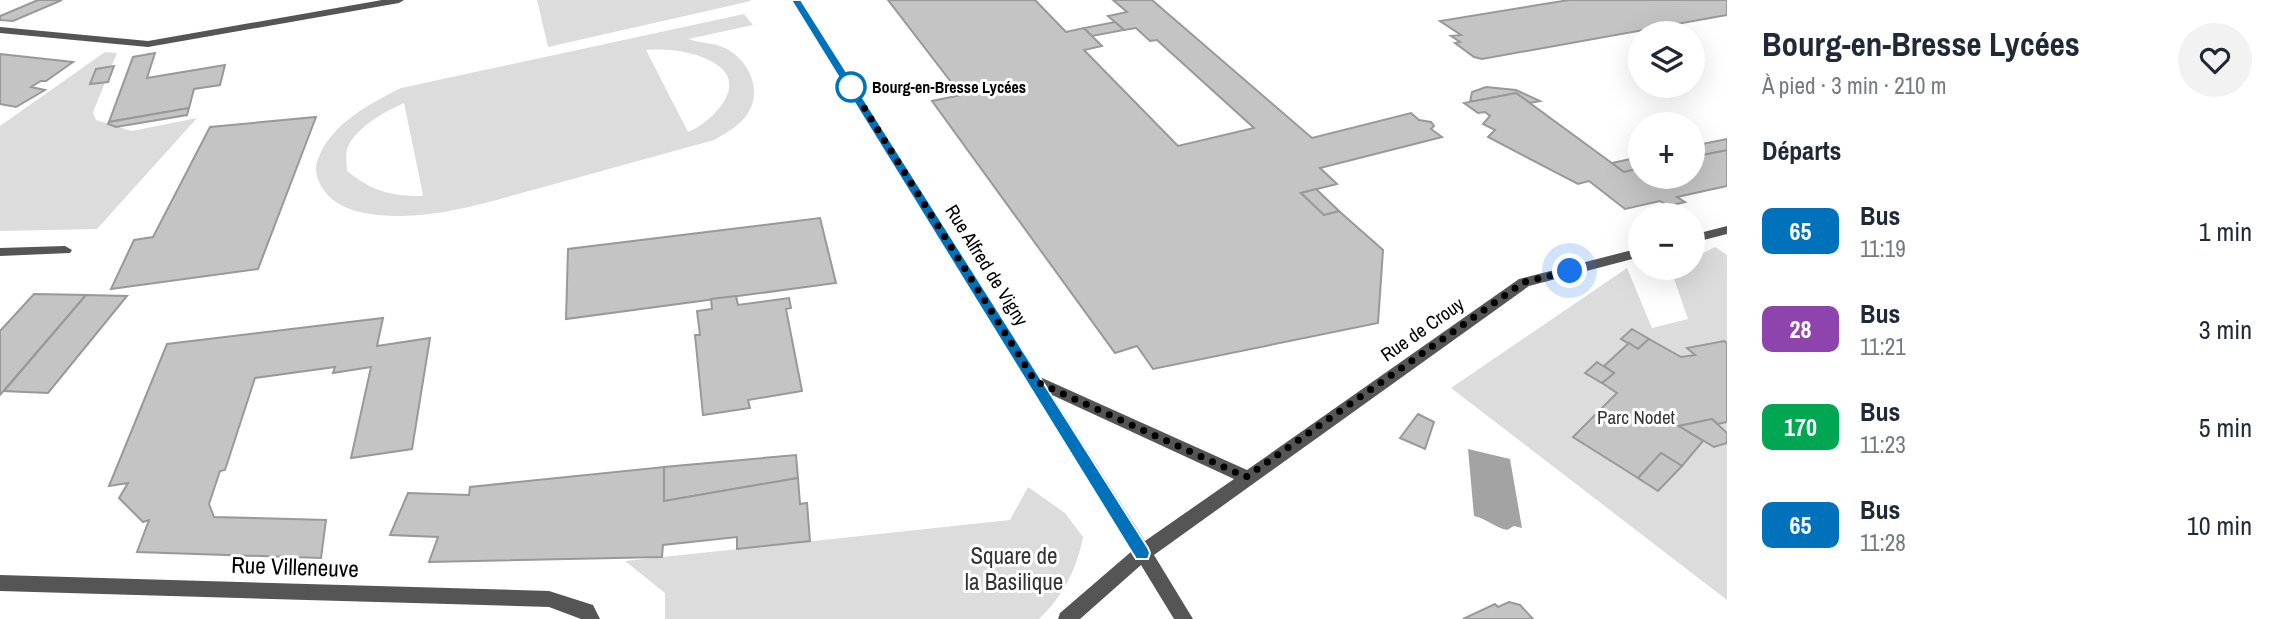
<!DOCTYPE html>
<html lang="fr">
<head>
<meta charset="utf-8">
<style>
	body { margin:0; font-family:"Archivo Narrow",sans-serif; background:#f2f2f3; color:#1f2937; height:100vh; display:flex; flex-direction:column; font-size:26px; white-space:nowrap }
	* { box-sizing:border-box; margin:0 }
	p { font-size:23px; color:#747a83 }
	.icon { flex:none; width:38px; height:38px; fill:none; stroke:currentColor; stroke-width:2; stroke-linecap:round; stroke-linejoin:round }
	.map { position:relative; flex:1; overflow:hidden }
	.details { display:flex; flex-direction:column; background:#fff; width:560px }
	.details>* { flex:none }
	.badge { padding:0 14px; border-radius:10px; font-size:24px; line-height:46px }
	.tools { position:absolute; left:1628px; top:21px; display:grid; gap:14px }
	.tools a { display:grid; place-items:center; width:77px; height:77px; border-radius:50%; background:#fff; box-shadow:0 7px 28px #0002; font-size:35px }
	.you { position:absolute; width:35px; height:35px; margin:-18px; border:5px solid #fff; border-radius:50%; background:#1a73e8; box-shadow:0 0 0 10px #1a73e833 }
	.map>.badge { position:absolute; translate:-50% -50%; box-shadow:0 0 0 4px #fff }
	h2 { padding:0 35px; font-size:26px; line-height:63px }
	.round { display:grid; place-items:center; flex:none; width:74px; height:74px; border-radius:37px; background:#f2f2f3 }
	.headline { display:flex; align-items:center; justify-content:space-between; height:119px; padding:0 35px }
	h1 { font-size:33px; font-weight:700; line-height:52px }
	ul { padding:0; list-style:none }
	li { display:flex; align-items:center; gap:21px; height:98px; padding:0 35px }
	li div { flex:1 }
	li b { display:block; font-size:26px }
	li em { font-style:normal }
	li .badge { min-width:77px; font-weight:700; text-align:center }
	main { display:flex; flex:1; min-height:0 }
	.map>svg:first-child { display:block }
</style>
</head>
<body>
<main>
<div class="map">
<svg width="1727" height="619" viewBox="0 0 1727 619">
	<rect width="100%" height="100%" fill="#fff"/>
	<!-- green -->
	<g fill="#dcdcdc" fill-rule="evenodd">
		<polygon points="537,0 750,0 751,1 548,47"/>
		<path d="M744 14 753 25 688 39C700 43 714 43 725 48 748 59 763 90 748 113 741 125 726 133 714 140 656 156 598 172 540 188 495 200 447 216 400 216 376 216 342 213 326 193 318 183 313 171 318 159 331 124 369 104 401 88ZM646 50C669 48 703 52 721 68 746 90 708 124 688 132ZM404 103 423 195 422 196C390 196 372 191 347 171 347 164 345 155 347 149 356 127 384 112 404 103Z"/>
		<polygon points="105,52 117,53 93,112 96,120 132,131 197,118 97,229 0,231 0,126"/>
		<polygon points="1715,247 1727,255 1727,600 1451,388 1627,268 1652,328 1688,319 1671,270 1692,268 1692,259"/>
		<path d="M1028 487 1065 513 1083 537C1077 569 1063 596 1039 619H665V593L625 561 1010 520Z"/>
	</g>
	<!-- water -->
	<path fill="#a3a3a3" d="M1468 449 1510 459 1522 528 1514 526 1507 530C1494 527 1487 519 1474 516Z"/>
	<!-- building -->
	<g fill="#c4c4c4" stroke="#999" stroke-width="2">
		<polygon points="38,0 62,0 13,21 0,20 0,16"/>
		<polygon points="888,0 1035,0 1066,32 1084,28 1102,46 1084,50 1178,146 1254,128 1157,40 1150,41 1136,28 1124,30 1108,16 1127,12 1113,0 1152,0 1312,138 1411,113 1419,120 1431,122 1434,126 1431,129 1442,137 1320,168 1337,184 1301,193 1324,215 1339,211 1383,250 1378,323 1153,369 1137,346 1115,353 932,101 961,95"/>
		<polygon points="1569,0 1727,0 1727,15 1482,59 1474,57 1455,43 1460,42 1451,36 1461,35 1440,21"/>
		<polygon points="1115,22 1124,30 1092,36 1084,28"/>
		<polygon points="155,53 147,78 225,65 220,85 194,89 189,108 109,122 133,57"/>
		<polygon points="0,54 73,62 46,81 41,81 31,87 45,90 16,107 0,104"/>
		<polygon points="114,66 108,82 90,84 96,69"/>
		<polygon points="1486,87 1516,90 1540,101 1530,103 1516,93 1470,102 1472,92"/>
		<polygon points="1516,93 1624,172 1640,168 1640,177 1692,177 1692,157 1727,150 1727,186 1677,197 1685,202 1668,206 1660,201 1625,209 1589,181 1578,184 1488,137 1495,130 1483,124 1490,116 1485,112 1478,113 1464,103"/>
		<polygon points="189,108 187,115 116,127 108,124 109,122"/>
		<polygon points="316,117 258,269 111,289 134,240 153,237 210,127"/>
		<polygon points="1727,139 1727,150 1692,157 1692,146"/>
		<polygon points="1640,157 1640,168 1624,172 1612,163"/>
		<polygon points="1316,189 1339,211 1324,215 1301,193"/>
		<polygon points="820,218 836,283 566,319 568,249"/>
		<polygon points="34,294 86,295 0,395 0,331"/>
		<polygon points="86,295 127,296 48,393 4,391"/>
		<polygon points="736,296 738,305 789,298 791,308 786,309 802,391 748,400 750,408 703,415 695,335 700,335 697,311 712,309 711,299"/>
		<polygon points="383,318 377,346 430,338 412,449 351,458 371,367 333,373 335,367 255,378 225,470 220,471 209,504 214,517 326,520 321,558 137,552 149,520 143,522 119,498 128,483 109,486 167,344"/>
		<polygon points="1632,329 1649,339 1638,349 1621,339"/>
		<polygon points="1649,339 1681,357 1695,355 1687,348 1724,341 1727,343 1727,422 1718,424 1712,419 1679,426 1703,441 1682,466 1661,453 1638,478 1573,437 1617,393 1602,383 1614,373 1604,366 1629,343 1638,349"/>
		<polygon points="1597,362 1614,373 1602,383 1585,373"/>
		<polygon points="1418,414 1434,422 1425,449 1400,438"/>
		<polygon points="1712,419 1727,433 1727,443 1714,447 1679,426"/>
		<polygon points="1661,453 1682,466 1658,491 1638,478"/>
		<polygon points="796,455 798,478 664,501 664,467"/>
		<polygon points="664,467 664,501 798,478 800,504 807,503 810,541 737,549 737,537 663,545 662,557 429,562 438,537 390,535 408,493 469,495 470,487"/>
		<polygon points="1509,602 1520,605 1533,619 1463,619 1495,604 1498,607"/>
	</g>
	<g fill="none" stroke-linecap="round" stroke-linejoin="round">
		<!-- service -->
		<polygon fill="#555" fill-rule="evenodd" points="382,0 404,0 399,3 148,47 143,44 148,41"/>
		<!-- minor -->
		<g fill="#555" fill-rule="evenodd">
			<path d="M791 0H801L1040 377 1247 470 1519 279 1640 248V257L1529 286 1154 555 1193 619H1174L1141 565 1080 619H1058L1060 613 1132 551ZM1052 395 1234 479 1145 541Z"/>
			<polygon points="0,27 148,41 153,44 148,47 0,33"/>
			<polygon points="1727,226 1727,234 1692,243 1692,235"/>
			<polygon points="65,246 72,250 70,253 0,256 0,248"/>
			<polygon points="0,575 549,591 593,605 600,619 581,619 549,607 0,591"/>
		</g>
	</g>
	<!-- line -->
	<polygon fill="#0072bc" stroke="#fff" stroke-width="2" points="791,0 801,0 1148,548 1150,553 1148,559 1136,559"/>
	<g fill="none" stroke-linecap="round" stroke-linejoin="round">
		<!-- walk -->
		<polyline stroke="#000" stroke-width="7" stroke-dasharray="0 12.6" points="851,87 1035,381 1246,477 1524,282 1570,271"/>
	</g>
	<!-- markers -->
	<circle fill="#fff" stroke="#0072bc" stroke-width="3.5" cx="851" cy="87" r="14"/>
	<g text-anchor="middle" stroke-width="6" stroke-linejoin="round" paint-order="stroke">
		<!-- far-stop labels -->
		<g font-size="16" font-weight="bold" fill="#000" stroke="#fff" text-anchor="start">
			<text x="872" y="93">Bourg-en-Bresse Lycées</text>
		</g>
		<!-- street labels -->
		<g font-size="19" fill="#000" stroke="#fff">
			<text transform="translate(987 265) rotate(58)" y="7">Rue Alfred de Vigny</text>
			<text transform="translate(1422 329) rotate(-35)" y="7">Rue de Crouy</text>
		</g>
		<!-- park labels -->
		<g font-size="19" fill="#333" stroke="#fff">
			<text x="1636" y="424">Parc Nodet</text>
		</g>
		<!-- near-park labels -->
		<g font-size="23" fill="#333" stroke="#fff">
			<text x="1014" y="564">Square de<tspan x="1014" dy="26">la Basilique</tspan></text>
		</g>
		<!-- near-street labels -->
		<g font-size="23" fill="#000" stroke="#fff">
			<text transform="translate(295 567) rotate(2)" y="8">Rue Villeneuve</text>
		</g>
	</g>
</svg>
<div class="tools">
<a><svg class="icon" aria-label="layers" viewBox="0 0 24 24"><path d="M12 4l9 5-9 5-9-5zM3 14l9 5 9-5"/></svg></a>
<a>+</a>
<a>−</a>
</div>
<div class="you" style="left:1570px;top:271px"></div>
</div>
<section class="details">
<div class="headline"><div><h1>Bourg-en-Bresse Lycées</h1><p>À pied · 3 min · 210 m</p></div><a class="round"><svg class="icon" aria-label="heart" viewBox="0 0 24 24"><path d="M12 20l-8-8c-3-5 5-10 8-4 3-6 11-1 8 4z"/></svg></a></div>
<h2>Départs</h2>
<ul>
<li><span class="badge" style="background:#0072bc;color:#fff">65</span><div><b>Bus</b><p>11:19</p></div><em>1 min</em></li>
<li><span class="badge" style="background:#8e44ad;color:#fff">28</span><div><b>Bus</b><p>11:21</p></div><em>3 min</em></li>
<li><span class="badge" style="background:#00a651;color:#fff">170</span><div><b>Bus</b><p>11:23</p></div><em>5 min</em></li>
<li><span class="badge" style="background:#0072bc;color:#fff">65</span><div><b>Bus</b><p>11:28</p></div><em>10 min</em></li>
</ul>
</section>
</main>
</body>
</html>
